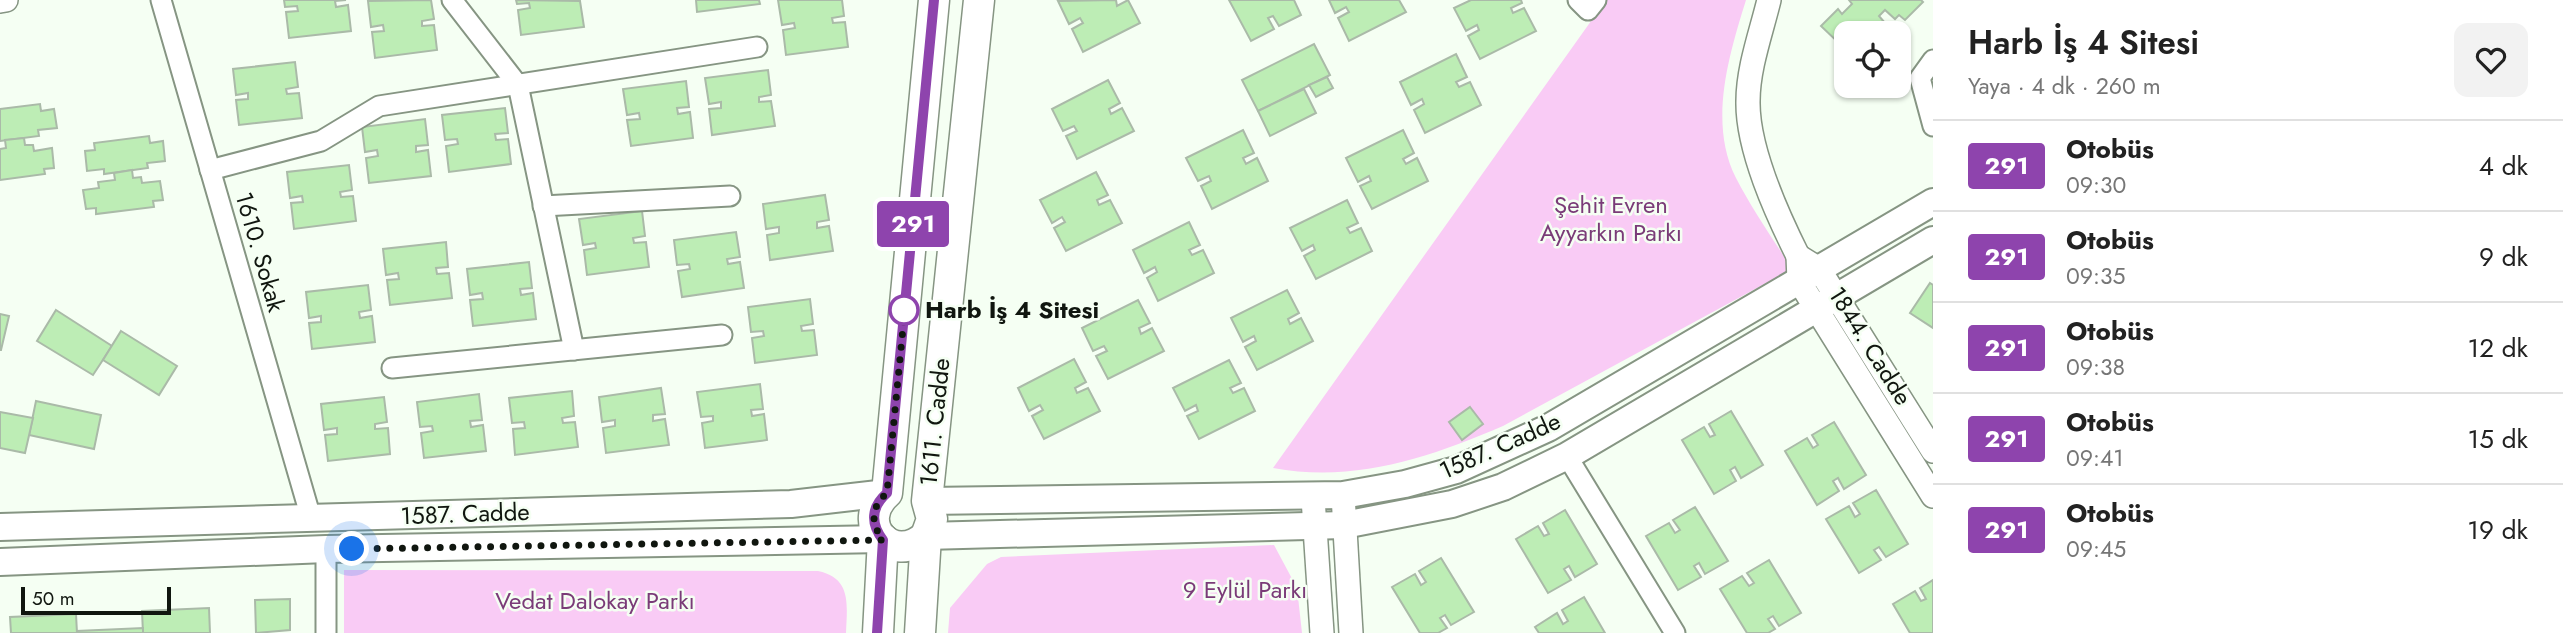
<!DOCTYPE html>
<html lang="tr">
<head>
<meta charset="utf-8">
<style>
	body { margin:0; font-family:Jost,sans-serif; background:#f2f2f2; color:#222; height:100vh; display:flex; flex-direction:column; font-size:26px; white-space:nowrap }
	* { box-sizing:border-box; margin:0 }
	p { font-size:23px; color:#767676 }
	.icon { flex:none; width:38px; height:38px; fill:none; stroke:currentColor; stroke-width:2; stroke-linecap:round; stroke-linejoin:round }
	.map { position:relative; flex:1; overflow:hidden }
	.panel { display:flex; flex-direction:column; background:#fff; width:630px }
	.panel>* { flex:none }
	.badge { padding:0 14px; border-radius:5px; font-size:24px; line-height:46px }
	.controls { position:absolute; left:1834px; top:21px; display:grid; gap:14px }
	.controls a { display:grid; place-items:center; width:77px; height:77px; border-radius:14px; background:#fff; box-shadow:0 2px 5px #0004; font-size:35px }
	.scale { position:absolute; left:21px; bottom:18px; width:150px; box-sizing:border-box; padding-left:7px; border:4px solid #10160f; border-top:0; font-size:19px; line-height:24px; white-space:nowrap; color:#10160f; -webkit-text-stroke:5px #f5fff3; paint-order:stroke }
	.you { position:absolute; width:35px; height:35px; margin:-18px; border:5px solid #fff; border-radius:50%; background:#1a73e8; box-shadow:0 0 0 10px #1a73e833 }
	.map>.badge { position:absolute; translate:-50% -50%; box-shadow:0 0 0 4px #fff }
	.round { display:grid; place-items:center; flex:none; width:74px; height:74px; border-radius:14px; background:#f2f2f2 }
	.overview { display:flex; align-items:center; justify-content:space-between; height:119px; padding:0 35px }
	h1 { font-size:33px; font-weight:600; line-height:52px }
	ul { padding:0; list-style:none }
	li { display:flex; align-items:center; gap:21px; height:91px; padding:0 35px; border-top:2px solid #e0e0e0 }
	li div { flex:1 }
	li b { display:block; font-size:26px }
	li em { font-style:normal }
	li .badge { min-width:77px; font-weight:700; text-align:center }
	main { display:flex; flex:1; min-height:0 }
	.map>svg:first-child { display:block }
</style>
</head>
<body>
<main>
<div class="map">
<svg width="1933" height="633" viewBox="0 0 1933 633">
	<rect width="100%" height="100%" fill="#f5fff3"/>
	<!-- green -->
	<g fill="#f9cbf5">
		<path d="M1606 0H1746C1729 55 1708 123 1736 178 1752 209 1773 239 1792 269L1503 426C1428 458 1355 483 1273 468Z"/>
		<polygon points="1274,545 1297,588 1302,633 948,633 950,608 987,564 1001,557"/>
		<path d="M344 570 818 571C852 578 847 605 846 633H344Z"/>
	</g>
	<!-- building -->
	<g fill="#bdedb5" stroke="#aabaa8" stroke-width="2">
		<polygon points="284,0 346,0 335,1 336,7 348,5 351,31 289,38 286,12 298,11 297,6 285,7"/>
		<polygon points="431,0 434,19 422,21 422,26 434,25 437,50 375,58 372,32 384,31 383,25 371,27 368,1"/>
		<polygon points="516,0 580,1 584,27 521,35 518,10 530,8 529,3 517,4"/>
		<polygon points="696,0 759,0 760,4 697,12"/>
		<polygon points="778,0 842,0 844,16 832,18 833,23 845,22 848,47 786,55 783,30 795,28 794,23 782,25"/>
		<polygon points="1116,0 1117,6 1128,0 1140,23 1083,52 1072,29 1083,23 1080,18 1069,24 1058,1"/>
		<polygon points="1229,0 1294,0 1301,15 1279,26 1273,16 1268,18 1274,29 1251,41"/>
		<polygon points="1329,0 1399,0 1406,12 1349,41 1338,18 1349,12 1346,7 1335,13"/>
		<polygon points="1471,0 1521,0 1522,3 1511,8 1513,13 1524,8 1536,31 1480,59 1468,36 1479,30 1477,25 1466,31 1454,8"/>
		<polygon points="1849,0 1921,0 1923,2 1905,20 1899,15 1895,19 1885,10 1879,16 1885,23 1882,26 1888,33 1846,33 1844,48 1821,26 1838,9 1842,14 1852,4"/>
		<polygon points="1314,44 1330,75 1258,111 1242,80"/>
		<polygon points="1456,54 1467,77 1456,82 1459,87 1470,82 1481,105 1425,133 1414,110 1424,104 1422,99 1411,105 1400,82"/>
		<polygon points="295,62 298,87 286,89 287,94 299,93 302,118 239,125 236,100 248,99 248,93 236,95 233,69"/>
		<polygon points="768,70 771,95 759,97 759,102 771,101 775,126 712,135 709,109 721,108 721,102 709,104 705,78"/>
		<polygon points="1327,77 1333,88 1316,97 1309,85"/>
		<polygon points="1108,80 1120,103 1109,109 1111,114 1122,108 1134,131 1077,159 1066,136 1077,131 1074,126 1063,131 1052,109"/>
		<polygon points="686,81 689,107 677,108 678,114 690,112 693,138 631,146 627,120 640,119 639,113 627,115 623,89"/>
		<polygon points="1304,89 1316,113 1270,136 1258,111"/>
		<polygon points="40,104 41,111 54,109 57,128 38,130 39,136 0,141 0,109"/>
		<polygon points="505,108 508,133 495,134 496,140 508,139 511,164 449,172 446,146 458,144 457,139 445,140 442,115"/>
		<polygon points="425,119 428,145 416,146 416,152 428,150 431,176 369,183 366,158 378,156 377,150 365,152 362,127"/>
		<polygon points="1243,130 1254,153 1243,158 1246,164 1257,158 1268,181 1212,209 1201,186 1211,181 1209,176 1198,181 1186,158"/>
		<polygon points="1403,130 1414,153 1403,159 1406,164 1417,158 1428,181 1372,209 1360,186 1371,181 1369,176 1358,182 1346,158"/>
		<polygon points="149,136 150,143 163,141 165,161 147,163 148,168 104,174 104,169 87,171 85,151 95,150 94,143"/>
		<polygon points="24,138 25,145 33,145 34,151 52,148 54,168 44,169 45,174 0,180 0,149 6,148 5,140"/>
		<polygon points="349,165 352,190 340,192 341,197 353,196 356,221 294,229 291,203 303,202 302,196 290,198 287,172"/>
		<polygon points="132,170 133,178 141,177 142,183 160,181 163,200 153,201 154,207 96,214 96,208 86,209 83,190 99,188 98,182 115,180 114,173"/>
		<polygon points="1096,172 1108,195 1097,200 1099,205 1110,200 1122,223 1066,251 1054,228 1065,222 1062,217 1052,223 1040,200"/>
		<polygon points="825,195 829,220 817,222 817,228 829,226 833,251 770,260 767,235 779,233 779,227 766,229 763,204"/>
		<polygon points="1347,200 1358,223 1347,228 1350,233 1361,228 1372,251 1316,279 1304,256 1315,250 1313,245 1302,251 1290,228"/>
		<polygon points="642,211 645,236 633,238 634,243 646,242 649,267 587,275 584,250 596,248 595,243 583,245 579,219"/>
		<polygon points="1189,222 1200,245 1189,250 1192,255 1203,250 1214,273 1158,301 1147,278 1157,272 1155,267 1144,273 1133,250"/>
		<polygon points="736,232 740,257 727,259 728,264 740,262 744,288 682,297 678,271 690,269 689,264 677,265 674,240"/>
		<polygon points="446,242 448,267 436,268 437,274 449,273 452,298 390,305 387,280 399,279 398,273 386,275 383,249"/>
		<polygon points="529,262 532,288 520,289 521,295 533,293 536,319 473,326 470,300 483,299 482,293 470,295 467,269"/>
		<polygon points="1930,283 1933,285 1933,328 1910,313"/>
		<polygon points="368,285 371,310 359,312 360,318 372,316 375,342 312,349 309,323 321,322 321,316 309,318 306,292"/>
		<polygon points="1287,290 1299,313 1288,319 1290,324 1301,318 1313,341 1257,370 1245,347 1256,341 1254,336 1243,342 1231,318"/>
		<polygon points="810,299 813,324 801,326 802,331 814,330 817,355 755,363 752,338 764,336 763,331 751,332 748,307"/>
		<polygon points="1138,300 1150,323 1139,328 1141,334 1152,328 1164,351 1108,379 1096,356 1107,351 1104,346 1093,351 1082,328"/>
		<polygon points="56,310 112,346 93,375 37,341"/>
		<polygon points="0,314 9,316 1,350 0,350"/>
		<polygon points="121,331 177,366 159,395 103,360"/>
		<polygon points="1074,359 1086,382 1075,388 1077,393 1088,388 1100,411 1044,439 1032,416 1043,410 1040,405 1029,411 1018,388"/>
		<polygon points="1229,360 1241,383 1230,388 1233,393 1244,388 1255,411 1199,439 1187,416 1198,411 1196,405 1185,411 1173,388"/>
		<polygon points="760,384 763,409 751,410 752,416 764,414 767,440 705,448 702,423 713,421 713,416 701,417 697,392"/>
		<polygon points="661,388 665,414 653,415 653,421 665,419 669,445 606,453 603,428 615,426 615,420 602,422 599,397"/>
		<polygon points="572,391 574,416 562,418 563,423 575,422 578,447 515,455 513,429 525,428 524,422 512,423 509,398"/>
		<polygon points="479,394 482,420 470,421 471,427 483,425 486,451 424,458 421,433 433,431 432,426 420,427 417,402"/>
		<polygon points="384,397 387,422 375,424 375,429 388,428 390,454 328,461 325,435 337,434 337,428 324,430 321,404"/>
		<polygon points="36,401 101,415 94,449 29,435"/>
		<polygon points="1470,407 1483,424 1462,440 1449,422"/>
		<polygon points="1731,411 1763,465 1741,478 1735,467 1730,470 1736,481 1714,494 1682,440 1704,427 1710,437 1715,435 1709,424"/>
		<polygon points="0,412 33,418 25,453 0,448"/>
		<polygon points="1834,422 1866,475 1844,489 1838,478 1833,481 1839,491 1817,505 1785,451 1807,438 1813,448 1818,445 1812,435"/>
		<polygon points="1876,490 1908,544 1886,557 1879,547 1874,550 1881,560 1859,573 1826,519 1849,506 1855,517 1860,514 1853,503"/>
		<polygon points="1695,507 1728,561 1705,574 1699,563 1694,566 1701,577 1678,590 1646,536 1669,523 1675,533 1680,530 1673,520"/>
		<polygon points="1565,510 1597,564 1575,577 1569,566 1564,569 1571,580 1548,593 1516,539 1538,526 1544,536 1549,534 1543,523"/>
		<polygon points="1441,558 1474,612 1451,625 1445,615 1440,618 1447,628 1438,633 1420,633 1392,587 1415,574 1421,585 1426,582 1419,571"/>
		<polygon points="1769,560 1801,613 1779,626 1773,616 1768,619 1775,629 1768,633 1747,633 1720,589 1742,576 1749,586 1754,583 1747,573"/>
		<polygon points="1933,580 1933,633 1910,633 1893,604 1915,591 1921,601 1926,599 1920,588"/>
		<polygon points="1584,597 1605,633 1539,633 1535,627 1557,613 1563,624 1568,621 1562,610"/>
		<polygon points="290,599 290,630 256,633 255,600"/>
		<polygon points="209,608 210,633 143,633 142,611"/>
		<polygon points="76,614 77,633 11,633 10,617"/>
		<polygon points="143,628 143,633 77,633 77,631"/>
	</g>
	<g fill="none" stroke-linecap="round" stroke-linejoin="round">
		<defs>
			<g id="minor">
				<polyline points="161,0 311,518"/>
				<polyline points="452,0 518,85 574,350"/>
				<polyline points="1578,0 1588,10 1596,0"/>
				<polyline points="1933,60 1920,78 1933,126"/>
				<polyline points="210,170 321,141 379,106 757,47"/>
				<polyline points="543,206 730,196"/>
				<polyline points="392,368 722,335"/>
				<polyline points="1567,456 1675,633"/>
				<polyline points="326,633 326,549"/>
			</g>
			<g id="tertiary">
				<path d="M1769 0C1761 33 1748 68 1748 101 1747 149 1777 214 1798 256"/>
				<polyline points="0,1 6,0"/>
				<polyline points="1933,451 1819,269 1798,256 1799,281 1933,496"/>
				<polyline points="1343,495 1351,633"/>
				<polyline points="1313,498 1322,633"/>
			</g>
			<g id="secondary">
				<polyline points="927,501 1343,495 1405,484 1456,470 1548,428 1933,202"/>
				<polyline points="0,527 791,504 887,493"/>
				<polyline points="926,536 1344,525 1452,504 1503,487 1567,456 1933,240"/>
				<polyline points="0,562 326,549 883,539"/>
			</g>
			<g id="primary">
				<path d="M926 536C892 567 853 523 887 493L934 0"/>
				<polyline points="878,633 883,539"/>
				<polyline points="920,633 926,536 932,519 927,501 979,0"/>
			</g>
		</defs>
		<!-- minor casing -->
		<use href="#minor" stroke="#869583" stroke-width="23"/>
		<!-- tertiary casing -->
		<use href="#tertiary" stroke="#869583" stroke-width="26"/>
		<!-- secondary casing -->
		<use href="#secondary" stroke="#869583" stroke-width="30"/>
		<!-- primary casing -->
		<use href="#primary" stroke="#869583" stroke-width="33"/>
		<!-- minor -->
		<use href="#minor" stroke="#fff" stroke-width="19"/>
		<!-- tertiary -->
		<use href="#tertiary" stroke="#fff" stroke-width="23"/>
		<!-- secondary -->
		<use href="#secondary" stroke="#fff" stroke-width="26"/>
		<!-- primary -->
		<use href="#primary" stroke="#fff" stroke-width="30"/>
	</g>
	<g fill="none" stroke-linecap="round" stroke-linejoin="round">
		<defs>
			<path id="line" d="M877 633 883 540C870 523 871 507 887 493L934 0"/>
		</defs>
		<!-- line casing -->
		<use href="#line" stroke="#fff" stroke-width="16"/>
		<!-- line -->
		<use href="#line" stroke="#8e44ad" stroke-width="10"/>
		<!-- walk -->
		<path stroke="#10160f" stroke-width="7" stroke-dasharray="0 12.6" d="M352 549 883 540C870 523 871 507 887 493L905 307 904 310"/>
	</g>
	<!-- markers -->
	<circle fill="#fff" stroke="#8e44ad" stroke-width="3.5" cx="904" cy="310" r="14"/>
	<g text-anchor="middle" stroke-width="5" stroke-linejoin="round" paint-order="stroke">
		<!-- park labels -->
		<g font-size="24" fill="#7a3b78" stroke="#f5fff3">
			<text x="1611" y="213">Şehit Evren<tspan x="1611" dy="28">Ayyarkın Parkı</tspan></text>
			<text x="1245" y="598">9 Eylül Parkı</text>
			<text x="595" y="609">Vedat Dalokay Parkı</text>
		</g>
		<!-- street labels -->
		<g font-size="24" fill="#10160f" stroke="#f5fff3">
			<text transform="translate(260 252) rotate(74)" y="8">1610. Sokak</text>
			<text transform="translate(1870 346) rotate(58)" y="8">1844. Cadde</text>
			<text transform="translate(935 422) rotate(-84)" y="8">1611. Cadde</text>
			<text transform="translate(1500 446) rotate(-24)" y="8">1587. Cadde</text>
			<text transform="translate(465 514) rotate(-2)" y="8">1587. Cadde</text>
		</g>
		<!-- stop labels -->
		<g font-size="24" font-weight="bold" fill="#10160f" stroke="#f5fff3" text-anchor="start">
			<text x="925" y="318">Harb İş 4 Sitesi</text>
		</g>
	</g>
</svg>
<div class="controls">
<a><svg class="icon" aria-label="locate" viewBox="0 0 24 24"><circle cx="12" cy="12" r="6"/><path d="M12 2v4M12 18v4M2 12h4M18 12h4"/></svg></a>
</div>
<div class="scale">50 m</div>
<div class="you" style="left:352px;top:549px"></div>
<b class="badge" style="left:913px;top:224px;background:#8e44ad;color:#fff">291</b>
</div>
<section class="panel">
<div class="overview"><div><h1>Harb İş 4 Sitesi</h1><p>Yaya · 4 dk · 260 m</p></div><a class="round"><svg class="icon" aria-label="heart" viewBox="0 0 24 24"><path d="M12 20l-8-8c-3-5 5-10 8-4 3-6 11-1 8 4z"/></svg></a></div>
<ul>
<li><span class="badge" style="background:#8e44ad;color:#fff">291</span><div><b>Otobüs</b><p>09:30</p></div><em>4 dk</em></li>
<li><span class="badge" style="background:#8e44ad;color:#fff">291</span><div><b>Otobüs</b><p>09:35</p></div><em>9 dk</em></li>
<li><span class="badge" style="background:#8e44ad;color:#fff">291</span><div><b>Otobüs</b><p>09:38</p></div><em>12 dk</em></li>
<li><span class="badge" style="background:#8e44ad;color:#fff">291</span><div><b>Otobüs</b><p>09:41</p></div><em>15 dk</em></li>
<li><span class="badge" style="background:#8e44ad;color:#fff">291</span><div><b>Otobüs</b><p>09:45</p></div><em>19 dk</em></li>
</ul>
</section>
</main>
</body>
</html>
